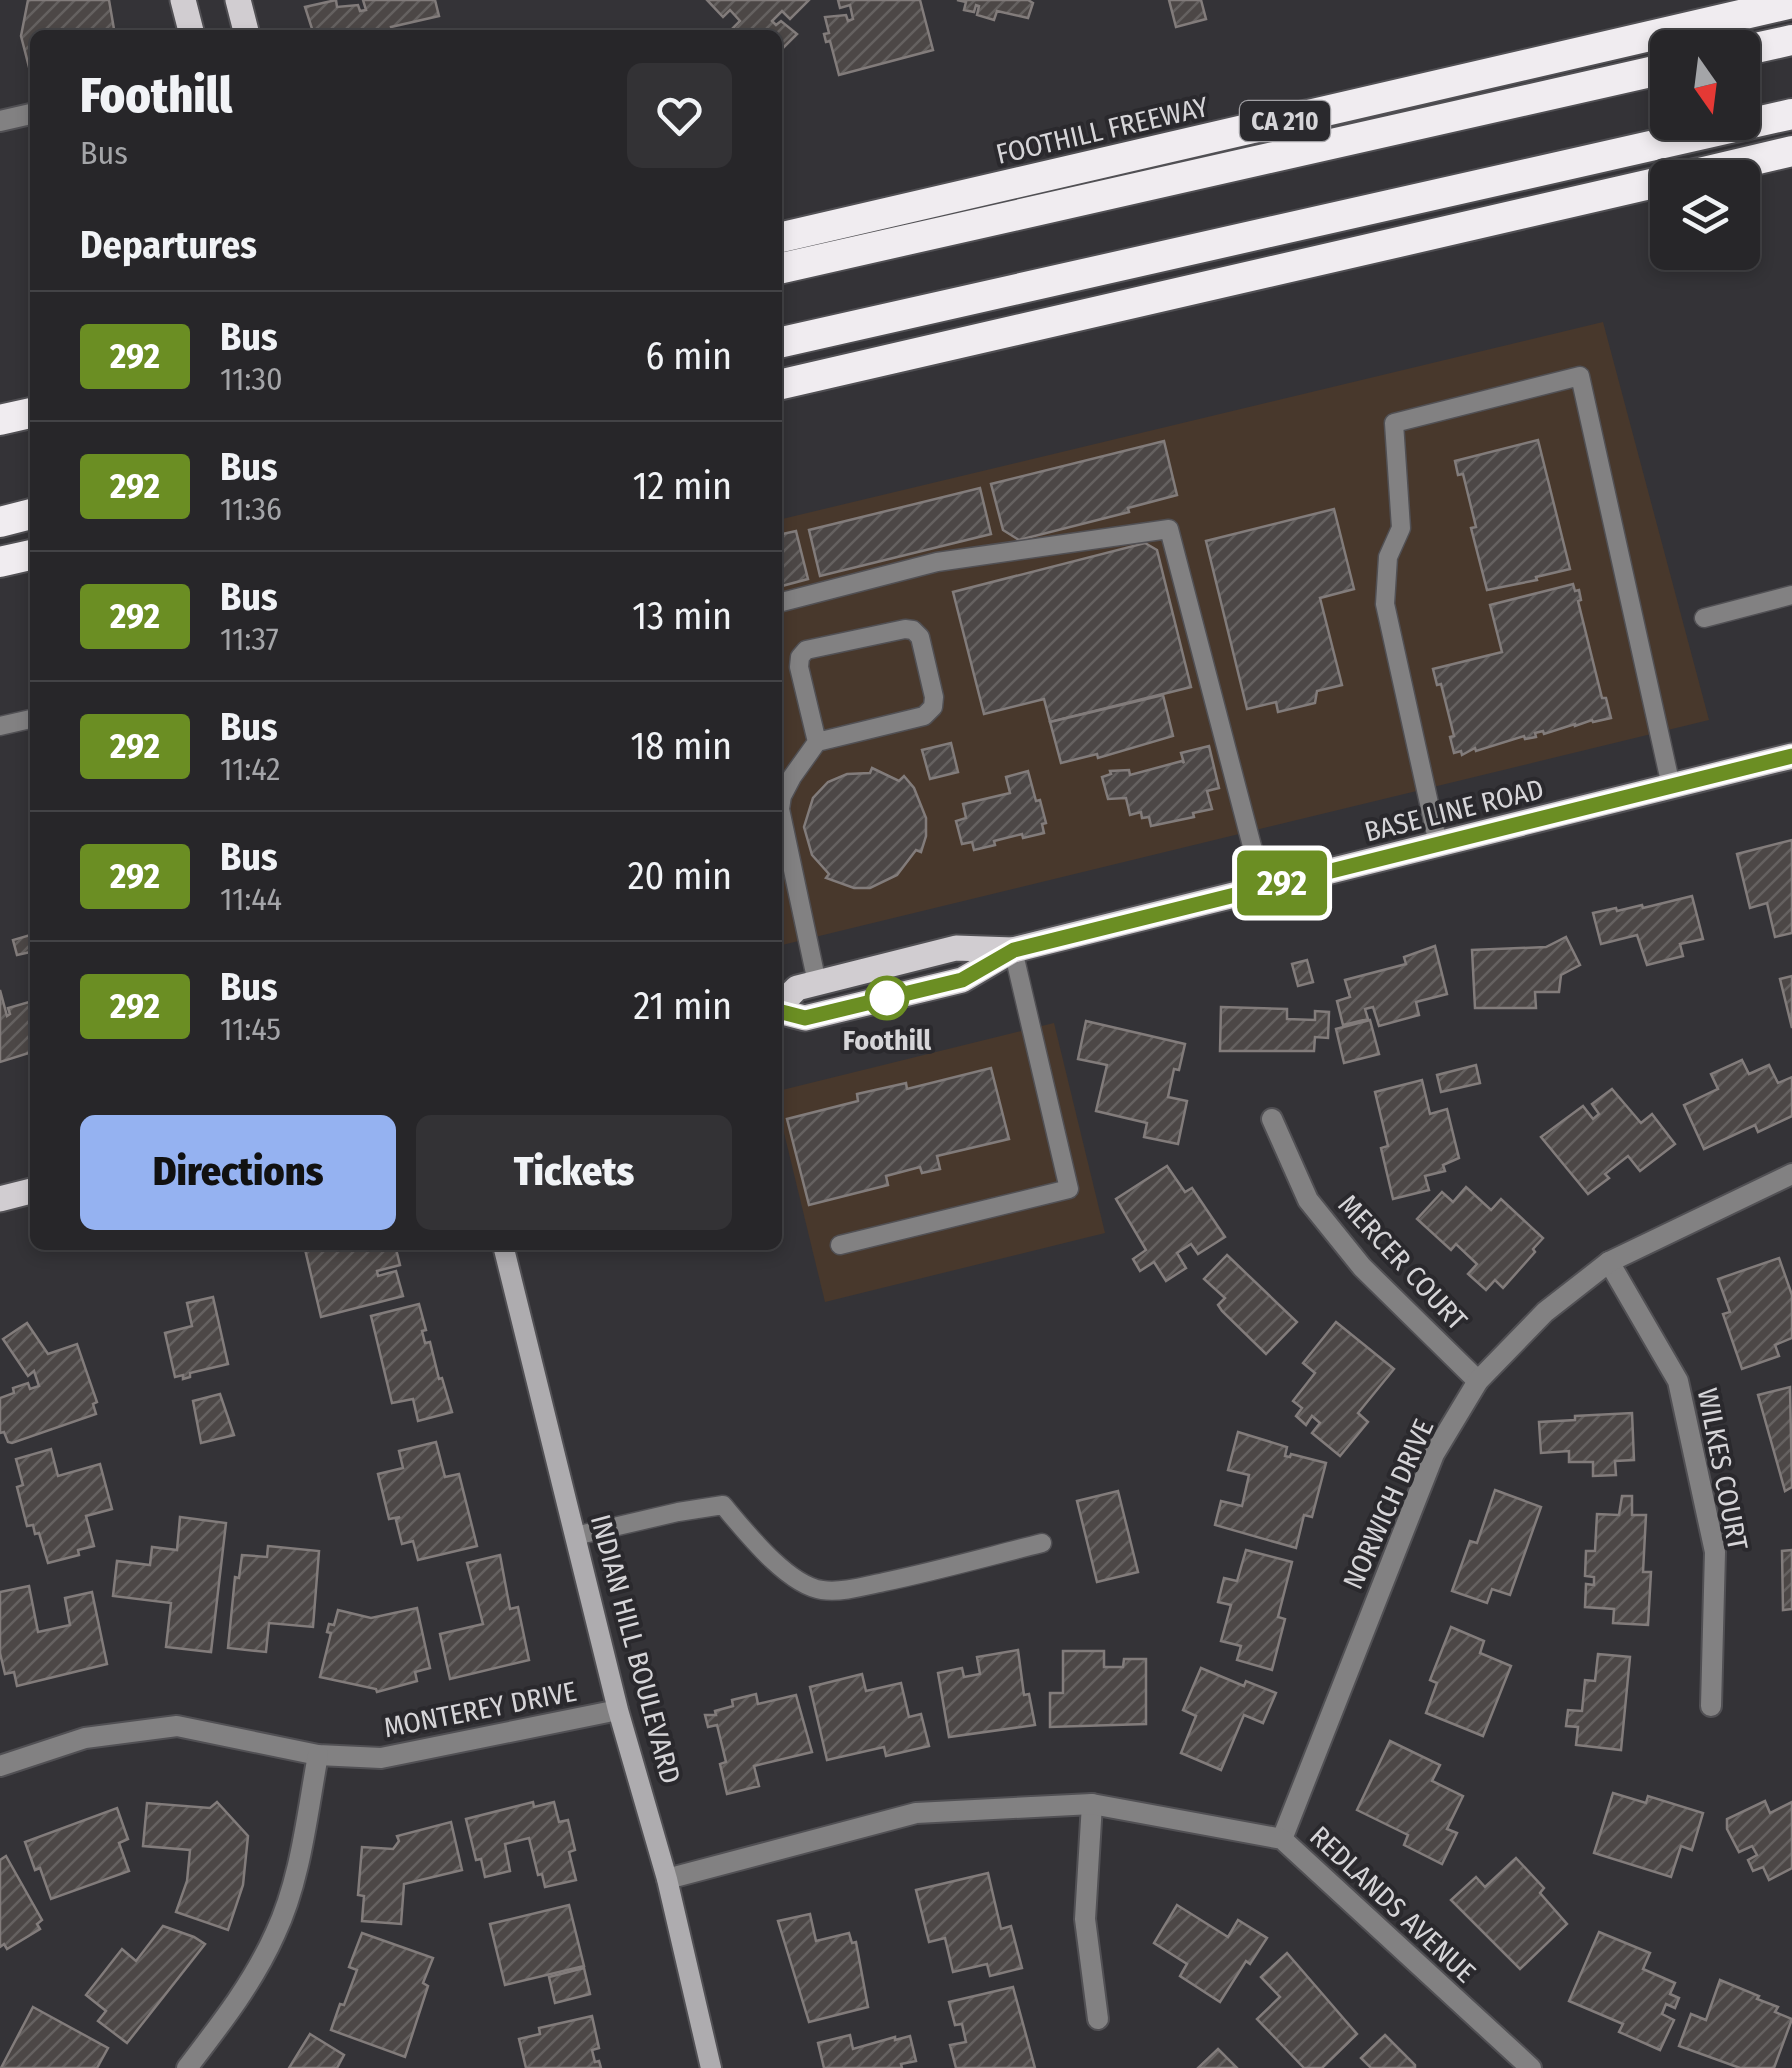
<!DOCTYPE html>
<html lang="en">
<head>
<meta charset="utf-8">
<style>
	body { margin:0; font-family:"Fira Sans Condensed",sans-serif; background:#333235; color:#f1f3f6; height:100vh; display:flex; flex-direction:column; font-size:38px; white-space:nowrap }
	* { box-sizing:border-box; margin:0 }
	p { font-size:32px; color:#a4a5a8 }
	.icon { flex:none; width:55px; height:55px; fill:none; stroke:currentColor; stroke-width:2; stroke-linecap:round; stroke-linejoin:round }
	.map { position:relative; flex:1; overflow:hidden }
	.details { position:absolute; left:30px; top:30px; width:752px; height:1220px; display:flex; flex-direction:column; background:#272629; border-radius:15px; box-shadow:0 5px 15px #0003,0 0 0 2px #434346 }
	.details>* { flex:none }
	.badge { padding:0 20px; border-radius:8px; font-size:35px; line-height:65px }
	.needle { width:65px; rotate:166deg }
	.buttons { position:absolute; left:1650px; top:30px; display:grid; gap:20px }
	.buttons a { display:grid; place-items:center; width:110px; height:110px; border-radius:15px; background:#272629; box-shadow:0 5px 15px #0003,0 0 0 2px #434346; font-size:50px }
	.map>.badge { position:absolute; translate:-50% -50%; box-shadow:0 0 0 5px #fff }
	h2 { padding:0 50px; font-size:38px; line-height:90px }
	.round { display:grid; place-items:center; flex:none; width:105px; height:105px; border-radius:15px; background:#333235 }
	.summary { display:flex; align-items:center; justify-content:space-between; height:170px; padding:0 50px }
	h1 { font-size:48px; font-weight:800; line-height:75px }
	.button { display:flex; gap:20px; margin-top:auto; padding:20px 50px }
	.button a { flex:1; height:115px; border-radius:15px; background:#95b2f1; color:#111; font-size:40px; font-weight:800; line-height:115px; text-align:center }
	.button a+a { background:#333235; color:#f1f3f6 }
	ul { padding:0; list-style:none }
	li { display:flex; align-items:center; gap:30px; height:130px; padding:0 50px; border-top:2px solid #434346 }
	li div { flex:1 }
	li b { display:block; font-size:38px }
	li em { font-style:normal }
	li .badge { min-width:110px; font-weight:700; text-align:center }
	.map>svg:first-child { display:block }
</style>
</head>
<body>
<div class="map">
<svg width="1792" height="2068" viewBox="0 0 1792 2068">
	<defs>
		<pattern id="building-hatch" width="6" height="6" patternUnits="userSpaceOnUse" patternTransform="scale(2.5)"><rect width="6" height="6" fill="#4c4746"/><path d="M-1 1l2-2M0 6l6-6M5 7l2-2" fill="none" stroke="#656160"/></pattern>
	</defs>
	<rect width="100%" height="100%" fill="#343337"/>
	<!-- commercial -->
	<g fill="#48382c">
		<polygon points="1603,322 1709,720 778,946 778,520"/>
		<polygon points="1054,1023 1105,1233 825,1302 778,1108 778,1091"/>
	</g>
	<!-- building -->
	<g fill="url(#building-hatch)" stroke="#827c7b" stroke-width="2.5">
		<polygon points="28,0 109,0 115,35 84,35 83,30 77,31 78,35 35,35 35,66 29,67 21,36"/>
		<polygon points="336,0 337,7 358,5 360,11 366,10 363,0 435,0 439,16 391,27 393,35 314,35 305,7"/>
		<polygon points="707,0 809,0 790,19 782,11 772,21 776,25 781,21 797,34 778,53 778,35 726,35 740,21 730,10 723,17"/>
		<polygon points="838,0 920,0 933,50 839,75 830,41 826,42 824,34 829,33 825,17 846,15 848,21 853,19 850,5 840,8"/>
		<polygon points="957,0 1028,0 1033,3 1028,18 997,11 994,20 977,15 979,6 976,5 974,12 964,10 966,2"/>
		<polygon points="1169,0 1201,0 1206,19 1176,27"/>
		<polygon points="1538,440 1570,569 1536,577 1537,580 1487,590 1471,528 1476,527 1463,474 1458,475 1455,461"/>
		<polygon points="1164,441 1177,495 1128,508 1129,512 1019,540 1003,530 991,484"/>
		<polygon points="980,488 991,534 820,576 809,530"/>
		<polygon points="1334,509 1354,589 1320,598 1342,685 1317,691 1315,703 1278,712 1276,702 1247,709 1206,541"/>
		<polygon points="796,531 808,579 778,587 778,535"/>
		<polygon points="1145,543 1157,550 1191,687 1050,722 1044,699 984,714 953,592"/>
		<polygon points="1573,584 1575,591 1579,590 1581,600 1578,601 1602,698 1606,698 1611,718 1593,722 1592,720 1575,726 1575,724 1544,734 1543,731 1535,733 1536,737 1525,739 1524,736 1476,751 1475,748 1462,755 1461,751 1454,753 1450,737 1454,736 1441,684 1437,685 1433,669 1502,652 1490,605"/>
		<polygon points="1163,695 1173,736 1098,758 1097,754 1061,763 1050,722"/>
		<polygon points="951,743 958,772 930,779 922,750"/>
		<polygon points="1209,746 1219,788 1207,791 1212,809 1193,813 1194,817 1151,826 1149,817 1142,818 1141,812 1130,815 1126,798 1108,799 1102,777 1111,774 1110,771 1129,770 1130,775 1182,761 1184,763 1181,753"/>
		<polygon points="872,768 899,781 904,776 914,788 926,818 926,836 921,852 916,850 897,875 870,888 854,888 826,878 829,874 812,855 804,827 813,798 828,782 847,774 870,773"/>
		<polygon points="1028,771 1036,801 1040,800 1046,823 1042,824 1044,833 1023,838 1022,834 994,841 995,845 974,850 972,842 962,844 956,821 966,818 963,804 1010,793 1006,777"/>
		<polygon points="1792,840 1792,933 1775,937 1767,903 1750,908 1737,854"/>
		<polygon points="1692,896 1703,939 1680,944 1683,956 1647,965 1637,935 1601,944 1593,913 1616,908 1617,911 1642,905 1643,908"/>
		<polygon points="33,931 35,931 35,951 17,955 13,940 34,934"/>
		<polygon points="1566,937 1580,965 1561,975 1559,992 1535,992 1536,1008 1475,1008 1472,950 1546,947"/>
		<polygon points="1435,946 1447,994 1416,1002 1419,1015 1379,1026 1373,1007 1365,1009 1368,1019 1343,1025 1337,1001 1350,997 1345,980 1406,964 1404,957"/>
		<polygon points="1307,960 1313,982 1298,986 1292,964"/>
		<polygon points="1792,976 1792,1028 1780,979"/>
		<polygon points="0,990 7,1016 10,1014 8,1008 29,1002 31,1010 35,1009 35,1051 0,1062"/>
		<polygon points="1221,1007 1287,1009 1287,1019 1315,1020 1315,1011 1329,1012 1328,1038 1315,1037 1314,1051 1220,1051"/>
		<polygon points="1370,1020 1379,1054 1344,1063 1336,1029"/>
		<polygon points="1086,1021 1185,1044 1179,1070 1174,1069 1168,1097 1187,1101 1178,1144 1144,1137 1147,1123 1096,1111 1107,1065 1078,1059"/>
		<polygon points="1742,1060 1749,1074 1769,1065 1778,1083 1792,1077 1792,1116 1758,1132 1755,1125 1704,1149 1684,1105 1718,1089 1711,1074"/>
		<polygon points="1476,1065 1480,1083 1441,1092 1437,1075"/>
		<polygon points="991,1068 1009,1139 937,1156 940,1169 922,1173 920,1167 886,1176 888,1185 809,1205 787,1119 858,1101 857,1094 906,1083 907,1089"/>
		<polygon points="1422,1080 1430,1114 1447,1109 1459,1158 1443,1165 1445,1171 1425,1176 1429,1190 1393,1199 1381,1148 1388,1146 1375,1092"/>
		<polygon points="1612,1089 1641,1123 1652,1114 1675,1144 1640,1171 1628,1156 1605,1174 1609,1178 1588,1194 1541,1137 1583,1106 1593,1119 1599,1114 1592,1104"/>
		<polygon points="1167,1166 1185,1192 1192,1188 1225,1237 1198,1254 1191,1244 1177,1253 1186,1268 1166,1281 1154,1262 1140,1271 1133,1259 1146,1250 1116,1199"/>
		<polygon points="1466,1187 1491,1210 1501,1199 1543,1238 1533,1249 1535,1252 1503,1288 1495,1280 1486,1290 1468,1274 1477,1264 1456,1244 1451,1250 1417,1219 1442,1192 1453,1202"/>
		<polygon points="304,1245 395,1245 400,1265 377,1271 378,1276 396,1271 403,1296 321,1317"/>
		<polygon points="1227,1255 1297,1322 1266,1354 1222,1311 1218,1305 1225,1298 1204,1279"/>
		<polygon points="1779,1258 1792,1295 1792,1338 1775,1345 1779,1356 1742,1369 1723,1314 1730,1312 1718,1279"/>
		<polygon points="213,1297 228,1364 190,1373 190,1377 183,1379 183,1375 175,1377 165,1333 192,1326 187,1303"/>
		<polygon points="419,1304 426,1330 422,1331 425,1343 430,1342 439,1379 442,1378 452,1412 418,1421 413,1399 392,1403 371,1316"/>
		<polygon points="1336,1322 1394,1369 1358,1413 1368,1422 1340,1456 1312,1433 1320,1423 1312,1416 1306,1425 1296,1416 1302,1408 1293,1401 1315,1373 1303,1363"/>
		<polygon points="27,1323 48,1354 77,1344 97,1402 93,1404 96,1414 12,1443 8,1442 4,1432 0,1433 0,1398 14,1393 13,1388 28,1383 30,1389 39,1386 34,1371 28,1376 3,1339"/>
		<polygon points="1790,1387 1792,1487 1785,1491 1758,1395"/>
		<polygon points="220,1394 234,1435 201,1443 193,1401"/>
		<polygon points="1632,1413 1634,1460 1615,1461 1616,1475 1593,1476 1593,1462 1569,1462 1569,1451 1541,1453 1539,1422 1575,1420 1575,1416"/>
		<polygon points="1238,1432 1287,1447 1285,1456 1290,1457 1291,1454 1326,1463 1312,1517 1304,1515 1296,1548 1215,1525 1221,1501 1242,1506 1249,1475 1228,1470"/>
		<polygon points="436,1442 445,1477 459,1474 477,1546 418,1560 413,1541 402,1544 396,1520 400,1517 389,1519 378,1474 403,1468 399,1451"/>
		<polygon points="51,1449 58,1476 100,1464 112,1509 86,1516 94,1546 78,1550 79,1555 48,1563 39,1533 35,1534 33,1525 27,1526 17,1487 23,1485 16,1459"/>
		<polygon points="1495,1490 1541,1507 1510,1595 1492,1589 1487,1603 1452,1591 1470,1541 1477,1543"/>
		<polygon points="1118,1491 1138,1572 1097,1582 1077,1501"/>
		<polygon points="1622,1496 1632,1496 1632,1515 1646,1515 1643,1572 1651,1572 1648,1625 1613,1623 1614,1609 1585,1607 1586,1584 1594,1585 1594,1577 1585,1576 1586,1551 1595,1551 1597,1514 1619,1515"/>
		<polygon points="180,1517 226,1523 211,1652 166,1647 171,1603 113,1596 117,1561 150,1565 152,1547 177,1550"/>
		<polygon points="268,1546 319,1551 313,1627 269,1623 266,1652 228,1648 235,1577 239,1578 242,1555 267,1557"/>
		<polygon points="1246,1550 1292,1562 1278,1617 1285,1619 1272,1670 1237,1660 1241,1646 1221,1641 1231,1605 1218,1602 1224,1578 1237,1581"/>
		<polygon points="1792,1550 1792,1609 1783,1610 1782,1551"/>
		<polygon points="500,1555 510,1609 518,1607 529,1660 450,1679 440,1634 483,1624 467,1563"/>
		<polygon points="29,1586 38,1632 70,1625 65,1598 92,1592 107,1664 17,1686 14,1672 5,1674 0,1653 0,1592"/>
		<polygon points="417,1608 430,1668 415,1672 417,1681 377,1692 376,1689 320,1677 331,1633 327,1632 329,1624 334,1625 338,1610 371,1618"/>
		<polygon points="1451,1627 1484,1641 1480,1653 1511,1666 1483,1736 1426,1713 1437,1683 1430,1680"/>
		<polygon points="1018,1650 1024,1695 1029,1694 1035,1725 949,1737 938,1673 962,1668 964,1677 980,1674 977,1657"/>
		<polygon points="1063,1651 1104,1651 1104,1667 1123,1667 1124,1659 1146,1659 1146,1724 1050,1727 1050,1693 1063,1693"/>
		<polygon points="1598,1654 1630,1657 1621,1750 1576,1745 1578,1727 1566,1726 1568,1710 1582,1711 1585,1680 1595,1681"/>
		<polygon points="1201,1668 1244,1686 1246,1681 1276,1693 1263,1723 1244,1715 1221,1770 1181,1753 1196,1716 1183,1710"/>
		<polygon points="862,1674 866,1691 901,1683 909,1717 921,1714 929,1746 886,1756 884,1747 827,1760 810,1687"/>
		<polygon points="756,1694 758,1704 796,1695 812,1752 754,1766 759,1786 727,1794 720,1764 726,1762 717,1725 708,1727 705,1715 716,1715 715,1711 733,1706 732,1700"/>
		<polygon points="1390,1741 1440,1765 1432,1781 1463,1796 1447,1829 1457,1833 1442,1864 1404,1845 1408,1835 1357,1810"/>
		<polygon points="1613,1793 1646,1803 1648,1796 1703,1813 1692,1850 1681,1846 1671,1877 1594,1853"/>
		<polygon points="1765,1801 1770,1813 1792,1802 1792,1868 1769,1880 1763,1867 1753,1871 1748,1860 1757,1855 1752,1846 1739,1852 1727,1829 1727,1819"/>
		<polygon points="217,1802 248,1836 243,1885 228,1930 176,1912 187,1881 190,1850 143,1846 147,1803 210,1808"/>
		<polygon points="533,1802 534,1807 554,1802 559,1822 568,1820 575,1850 569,1852 576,1880 545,1887 542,1874 538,1875 529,1838 505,1844 510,1871 485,1877 481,1859 476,1860 466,1819"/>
		<polygon points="117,1808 128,1839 119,1843 129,1871 51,1899 40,1868 35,1870 25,1842"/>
		<polygon points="451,1822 462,1870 404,1884 401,1924 362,1921 364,1896 358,1895 362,1847 393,1849 399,1841 397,1836"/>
		<polygon points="6,1856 42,1920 37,1924 40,1929 7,1949 4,1944 0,1947 0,1860"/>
		<polygon points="1516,1858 1544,1888 1540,1893 1567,1924 1520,1969 1451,1900 1476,1877 1485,1887"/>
		<polygon points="988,1873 1001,1929 1011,1926 1022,1968 990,1976 987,1964 953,1972 945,1938 929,1942 916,1890"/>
		<polygon points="569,1905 584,1966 505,1985 490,1924"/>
		<polygon points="1177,1905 1228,1937 1238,1920 1267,1938 1250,1964 1246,1961 1220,2002 1180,1976 1187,1964 1154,1943"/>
		<polygon points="810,1914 816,1941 849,1933 852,1943 856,1942 868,2007 809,2022 778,1921"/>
		<polygon points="163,1926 194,1937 205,1944 127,2043 98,2021 106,2011 86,1995 122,1949 136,1961"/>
		<polygon points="1599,1932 1650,1953 1643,1969 1675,1983 1670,1994 1679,1998 1675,2008 1666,2004 1662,2014 1674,2020 1660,2050 1619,2032 1623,2024 1569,2001"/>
		<polygon points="362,1933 433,1958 423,1983 428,1986 405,2057 331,2030 340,2004 344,2005 357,1970 349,1967"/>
		<polygon points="1287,1953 1357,2034 1322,2068 1304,2068 1257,2019 1280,1997 1261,1977"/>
		<polygon points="584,1968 590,1994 555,2003 549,1977"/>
		<polygon points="1720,1980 1759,1996 1757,1999 1778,2007 1775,2012 1792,2019 1774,2068 1740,2068 1679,2046 1691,2014 1706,2020"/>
		<polygon points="1013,1987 1035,2068 956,2068 950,2045 966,2042 962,2024 955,2025 949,2002"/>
		<polygon points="33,2007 108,2048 97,2068 1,2068"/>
		<polygon points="592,2016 599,2048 592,2050 595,2062 599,2061 601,2068 526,2068 519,2039 540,2034 539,2028"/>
		<polygon points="310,2034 344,2055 337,2068 289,2068"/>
		<polygon points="850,2035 853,2049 895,2037 895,2040 910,2036 916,2061 901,2064 902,2068 824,2068 818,2043"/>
		<polygon points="1385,2035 1415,2065 1415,2068 1371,2068 1361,2058"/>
		<polygon points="1218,2049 1237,2068 1198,2068"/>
	</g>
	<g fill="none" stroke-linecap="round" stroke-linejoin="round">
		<defs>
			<g id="lane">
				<polyline points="778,603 937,562 1169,529 1263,888"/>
				<polyline points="1704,618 1792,595"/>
				<polyline points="0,726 35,718"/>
				<polyline points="817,742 799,667 800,657 806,650 905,629 913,630 920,637 934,697 933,707 924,716 817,742 792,777 782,796 780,809 817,983"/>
				<polyline points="1438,844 1385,604 1388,557 1401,528 1394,423 1580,376 1671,786"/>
				<polyline points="840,1245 1069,1189 1013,950"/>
				<path d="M575 1536 678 1512 723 1505C745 1531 787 1585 822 1590 841 1593 865 1586 884 1582 937 1571 990 1556 1042 1543"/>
			</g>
			<g id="street">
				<polyline points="0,121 35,113"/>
				<polyline points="1272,1119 1308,1200 1362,1267 1478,1381"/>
				<polyline points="1609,1262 1678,1381 1715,1552 1711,1706"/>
				<polyline points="0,1766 85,1738 177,1726 318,1755 381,1758 618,1710"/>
				<polyline points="1092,1804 1085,1919 1098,2019"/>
				<polyline points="1282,1839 1434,1454 1478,1381 1545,1312 1609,1262 1792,1174"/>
				<polyline points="667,1879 916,1813 1092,1804 1282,1839 1531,2068"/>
				<path d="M187 2068C220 2025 253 1983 275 1934 301 1879 307 1814 318 1755"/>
			</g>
			<polyline id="secondary" points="503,1245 618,1710 667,1879 711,2068"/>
			<g id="primary">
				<polyline points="183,0 192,35"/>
				<polyline points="238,0 247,35"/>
				<polyline points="778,1007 797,988 956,948 1013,950"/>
				<polyline points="778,1011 805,1018 962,980 1013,950 1792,756"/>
				<polyline points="0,1199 35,1190"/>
			</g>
			<g id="highway">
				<polyline points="1742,51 1792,40"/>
				<polyline points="1678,178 1792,151"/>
				<polyline points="778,238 1792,3"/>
				<polyline points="778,269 1668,68"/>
				<polyline points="778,343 1792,114"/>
				<polyline points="778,385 1668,180"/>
				<polyline points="0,420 35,412"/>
				<polyline points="0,522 35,513"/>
				<polyline points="0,562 35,554"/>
			</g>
		</defs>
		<!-- lane casing -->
		<use href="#lane" stroke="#515054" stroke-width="21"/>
		<!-- street casing -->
		<use href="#street" stroke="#515054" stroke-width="24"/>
		<!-- secondary casing -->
		<use href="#secondary" stroke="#515054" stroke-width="24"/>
		<!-- primary casing -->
		<use href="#primary" stroke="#515054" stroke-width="29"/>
		<!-- highway casing -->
		<use href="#highway" stroke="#515054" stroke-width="34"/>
		<!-- lane -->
		<use href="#lane" stroke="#828182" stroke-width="18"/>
		<!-- street -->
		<use href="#street" stroke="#828182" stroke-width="20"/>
		<!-- secondary -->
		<use href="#secondary" stroke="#aeacaf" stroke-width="20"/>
		<!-- primary -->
		<use href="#primary" stroke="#d1cdd1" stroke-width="25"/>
		<!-- highway -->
		<use href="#highway" stroke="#f0ecf0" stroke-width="30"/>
	</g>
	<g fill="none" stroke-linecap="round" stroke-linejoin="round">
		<defs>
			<polyline id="line" points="778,1011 805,1018 962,980 1014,950 1792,756"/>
		</defs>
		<!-- line casing -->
		<use href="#line" stroke="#fff" stroke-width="22"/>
		<!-- line -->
		<use href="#line" stroke="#6b8e23" stroke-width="15"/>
	</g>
	<!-- markers -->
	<circle fill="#fff" stroke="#6b8e23" stroke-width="5" cx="887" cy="998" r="20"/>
	<g text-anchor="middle" stroke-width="8" stroke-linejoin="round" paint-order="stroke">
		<!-- shield labels -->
		<rect fill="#2a292d" stroke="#a2a1a5" stroke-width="2.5" x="1240" y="101" width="90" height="40" rx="8"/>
		<g font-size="25" font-weight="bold" fill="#d6d5d8">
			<text x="1285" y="130">CA 210</text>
		</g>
		<!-- street labels -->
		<g font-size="28" fill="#d6d5d8" stroke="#2a292d">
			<text transform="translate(1102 130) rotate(-13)" y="10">FOOTHILL FREEWAY</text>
			<text transform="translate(1454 810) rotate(-14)" y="10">BASE LINE ROAD</text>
			<text transform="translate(1403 1262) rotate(47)" y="10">MERCER COURT</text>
			<text transform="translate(1723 1469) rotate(79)" y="10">WILKES COURT</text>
			<text transform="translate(1388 1504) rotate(-66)" y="10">NORWICH DRIVE</text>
			<text transform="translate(636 1649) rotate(75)" y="10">INDIAN HILL BOULEVARD</text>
			<text transform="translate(480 1709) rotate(-11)" y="10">MONTEREY DRIVE</text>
			<text transform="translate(1393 1904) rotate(43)" y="10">REDLANDS AVENUE</text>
		</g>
		<!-- stop labels -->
		<g font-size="28" font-weight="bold" fill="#d6d5d8" stroke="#2a292d">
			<text x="887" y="1050">Foothill</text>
		</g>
	</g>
</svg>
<div class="buttons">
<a><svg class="needle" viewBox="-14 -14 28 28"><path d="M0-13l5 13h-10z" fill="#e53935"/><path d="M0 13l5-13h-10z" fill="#a4a5a8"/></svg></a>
<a><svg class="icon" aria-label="layers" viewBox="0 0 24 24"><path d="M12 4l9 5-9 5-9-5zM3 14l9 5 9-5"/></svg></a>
</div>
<b class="badge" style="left:1282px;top:883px;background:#6b8e23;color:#fff">292</b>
<section class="details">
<div class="summary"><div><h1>Foothill</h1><p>Bus</p></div><a class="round"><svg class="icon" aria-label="heart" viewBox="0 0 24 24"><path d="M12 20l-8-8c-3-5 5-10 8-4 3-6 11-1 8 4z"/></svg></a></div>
<h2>Departures</h2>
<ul>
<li><span class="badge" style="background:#6b8e23;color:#fff">292</span><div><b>Bus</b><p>11:30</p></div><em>6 min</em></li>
<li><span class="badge" style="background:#6b8e23;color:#fff">292</span><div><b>Bus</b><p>11:36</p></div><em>12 min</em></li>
<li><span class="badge" style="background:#6b8e23;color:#fff">292</span><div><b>Bus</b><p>11:37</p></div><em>13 min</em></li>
<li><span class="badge" style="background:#6b8e23;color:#fff">292</span><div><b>Bus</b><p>11:42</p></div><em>18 min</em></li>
<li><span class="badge" style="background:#6b8e23;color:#fff">292</span><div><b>Bus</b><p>11:44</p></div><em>20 min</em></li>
<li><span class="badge" style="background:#6b8e23;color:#fff">292</span><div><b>Bus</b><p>11:45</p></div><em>21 min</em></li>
</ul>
<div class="button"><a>Directions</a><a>Tickets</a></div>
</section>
</div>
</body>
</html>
